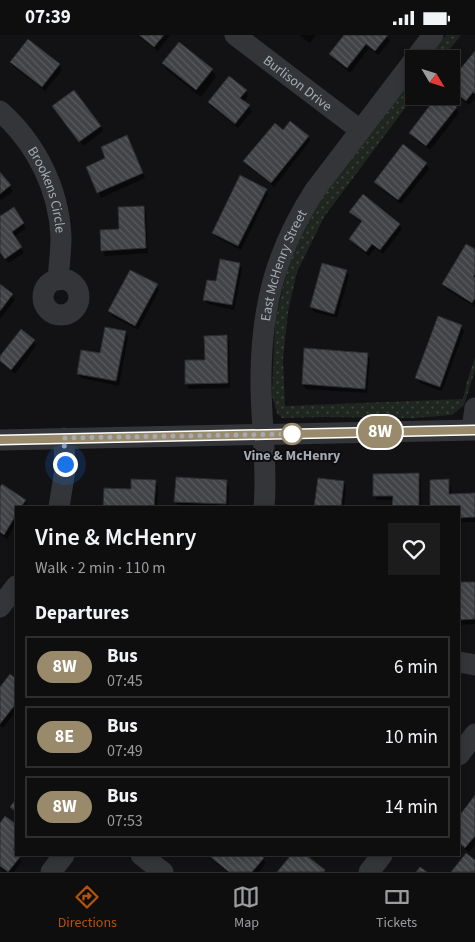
<!DOCTYPE html>
<html lang="en">
<head>
<meta charset="utf-8">
<style>
	body { margin:0; font-family:"Source Sans 3",sans-serif; background:#1c1c1d; color:#f1f3f6; height:100vh; display:flex; flex-direction:column; font-size:19px; white-space:nowrap }
	* { box-sizing:border-box; margin:0 }
	p { font-size:16px; color:#9b9c9e }
	.icon { flex:none; width:28px; height:28px; fill:none; stroke:currentColor; stroke-width:2; stroke-linecap:round; stroke-linejoin:round }
	.map { position:relative; flex:1; overflow:hidden }
	.side { position:absolute; left:15px; top:471px; width:445px; height:350px; display:flex; flex-direction:column; background:#0e0e0f; border-radius:0px; box-shadow:0 2px 8px #0003,0 0 0 1px #2e2e2f }
	.side>* { flex:none }
	.badge { padding:0 10px; border-radius:16px; font-size:18px; line-height:32px }
	.needle { width:32px; rotate:128deg }
	.fabs { position:absolute; left:405px; top:15px; display:grid; gap:10px }
	.fabs a { display:grid; place-items:center; width:55px; height:55px; border-radius:0px; background:#0e0e0f; box-shadow:0 2px 8px #0003,0 0 0 1px #2e2e2f; font-size:25px }
	.you { position:absolute; width:25px; height:25px; margin:-12px; border:4px solid #fff; border-radius:50%; background:#1a73e8; box-shadow:0 0 0 8px #1a73e833 }
	.map>.badge { position:absolute; translate:-50% -50%; box-shadow:0 0 0 2px #fff }
	h2 { padding:0 20px; font-size:19px; line-height:45px }
	.round { display:grid; place-items:center; flex:none; width:52px; height:52px; border-radius:0px; background:#1c1c1d }
	.summary { display:flex; align-items:center; justify-content:space-between; height:85px; padding:0 20px }
	h1 { font-size:24px; font-weight:600; line-height:38px }
	ul { padding:0; list-style:none }
	li { display:flex; align-items:center; gap:15px; height:62px; margin:0 10px 8px; padding:0 10px; border:2px solid #2e2e2f; border-radius:0px }
	li div { flex:1 }
	li b { display:block; font-size:19px }
	li em { font-style:normal }
	li .badge { min-width:55px; font-weight:700; text-align:center }
	.status { display:flex; justify-content:space-between; align-items:center; height:35px; padding:0 25px; background:#0e0e0f; direction:ltr }
	.status svg { height:14px; fill:currentColor }
	.menu { display:flex; justify-content:space-around; align-items:center; height:70px; border-top:1px solid #2e2e2f; background:#0e0e0f; font-size:14px; color:#9b9c9e }
	.menu a { display:grid; justify-items:center; gap:2px }
	.menu .selected { color:#b45309 }
	.map>svg:first-child { display:block }
</style>
</head>
<body>
<div class="status"><b>07:39</b><svg viewBox="0 0 49 12"><path d="M0 12V9h3v3zM5 12V6h3v6zM10 12V3h3v9zM15 12V0h3v12zM26 1h20v11H26zM47 4h2v5h-2z"/></svg></div>
<div class="map">
<svg width="475" height="837" viewBox="0 0 475 837">
	<defs>
		<pattern id="grass-dots" width="8" height="8" patternUnits="userSpaceOnUse" patternTransform="scale(1.25)"><rect width="8" height="8" fill="#1f261f"/><path d="M2 2h.1M6 6h.1" fill="none" stroke="#3d433d" stroke-width="1.8" stroke-linecap="round"/></pattern>
		<pattern id="building-back-hatch" width="6" height="6" patternUnits="userSpaceOnUse" patternTransform="scale(1.25)"><rect width="6" height="6" fill="#414347"/><path d="M-1 5l2 2M0 0l6 6M5-1l2 2" fill="none" stroke="#595b5f"/></pattern>
	</defs>
	<rect width="100%" height="100%" fill="#121214"/>
	<!-- grass -->
	<g fill="url(#grass-dots)">
		<polygon points="446,0 461,0 442,24 428,24"/>
		<polygon points="414,42 414,61 324,182 297,237 288,277 283,324 285,371 463,364 467,347 475,322 475,335 464,370 452,380 414,383 324,382 282,383 277,378 272,360 275,286 288,231 303,190 331,149"/>
	</g>
	<!-- shadow -->
	<g fill="#0007">
		<polygon points="137,0 170,0 158,16"/>
		<polygon points="299,0 316,0 310,8"/>
		<polygon points="346,0 385,0 390,6 378,20 369,13 350,38 333,24 330,19"/>
		<polygon points="475,17 475,63 469,70 451,56 451,47"/>
		<polygon points="11,27 59,30 62,35 45,56 14,32"/>
		<polygon points="163,28 212,35 216,42 201,62 167,35"/>
		<polygon points="246,56 248,61 244,67 252,76 238,93 212,72 209,67"/>
		<polygon points="456,73 459,78 430,115 413,103 410,98"/>
		<polygon points="57,76 100,91 103,96 83,111"/>
		<polygon points="283,97 308,101 310,106 274,152 248,131 245,127"/>
		<polygon points="129,107 145,143 101,163 87,133 107,124"/>
		<polygon points="426,129 429,134 401,169 378,152 376,147"/>
		<polygon points="0,139 13,156 0,166"/>
		<polygon points="266,154 268,159 241,215 216,202 213,197"/>
		<polygon points="143,172 146,177 148,218 105,221 103,216"/>
		<polygon points="351,177 399,189 402,194 383,219 375,213 369,221 353,209 350,204 362,188 354,182"/>
		<polygon points="0,183 23,189 26,193 14,202 24,218 8,228 0,215"/>
		<polygon points="475,216 475,272 446,254 444,249"/>
		<polygon points="239,229 242,234 234,275 208,269 205,265 217,248"/>
		<polygon points="346,236 349,241 337,283 314,277 311,272"/>
		<polygon points="157,250 159,255 138,295 112,281 109,276"/>
		<polygon points="0,251 12,260 15,265 0,284"/>
		<polygon points="461,291 464,296 442,356 420,348 417,343"/>
		<polygon points="126,297 128,302 119,351 81,343 78,338"/>
		<polygon points="226,301 229,306 230,353 189,354 186,349"/>
		<polygon points="34,306 36,311 15,339 2,329 0,323"/>
		<polygon points="367,319 370,324 367,358 306,354 303,349"/>
		<polygon points="418,440 421,445 421,472 394,472 394,465 377,465 374,460"/>
		<polygon points="319,444 344,447 346,452 344,472 316,472"/>
		<polygon points="432,446 448,446 451,451 451,460 475,460 475,487 459,487 459,472 432,472"/>
		<polygon points="155,447 158,452 157,472 105,472 106,454 132,456"/>
		<polygon points="227,447 229,452 228,472 178,471 176,466"/>
		<polygon points="0,454 25,466 28,471 27,472 16,472 16,489 7,504 0,499"/>
		<polygon points="475,548 475,589 459,590 459,549"/>
		<polygon points="10,641 16,646 16,676 3,693 0,691 0,654"/>
		<polygon points="475,762 475,809 469,817 459,809 459,783"/>
		<polygon points="5,783 16,791 16,819 22,826 14,837 5,837 0,833 0,790"/>
		<polygon points="206,820 259,820 266,828 259,837 227,837"/>
	</g>
	<!-- building -->
	<g fill="url(#building-back-hatch)" stroke="#2c2d30">
		<polygon points="139,0 164,0 154,12"/>
		<polygon points="344,0 388,0 375,16 366,9 347,33 329,19"/>
		<polygon points="28,4 60,29 42,52 10,27"/>
		<polygon points="179,7 213,34 196,55 162,28"/>
		<polygon points="475,16 475,59 473,57 466,66 451,54 451,45"/>
		<polygon points="229,41 247,55 240,63 250,70 235,89 208,67"/>
		<polygon points="74,55 101,91 79,107 52,71"/>
		<polygon points="437,61 443,61 457,72 426,111 409,98"/>
		<polygon points="290,86 309,101 271,148 243,126 275,88 283,95"/>
		<polygon points="127,100 143,138 97,158 86,132 105,123 101,112"/>
		<polygon points="403,109 427,128 398,165 374,147"/>
		<polygon points="0,137 11,150 0,159"/>
		<polygon points="240,140 267,154 238,211 212,198"/>
		<polygon points="363,159 400,189 380,215 372,209 366,217 349,204 362,186 349,177"/>
		<polygon points="144,171 146,213 101,216 100,195 119,194 118,172"/>
		<polygon points="14,172 24,188 12,197 22,212 5,224 0,217 0,181"/>
		<polygon points="466,209 475,214 475,239 473,242 475,242 475,263 472,268 442,249"/>
		<polygon points="220,224 240,228 232,270 203,265 207,245 216,246"/>
		<polygon points="322,228 347,235 334,279 310,272"/>
		<polygon points="130,235 158,249 135,291 108,276"/>
		<polygon points="0,249 13,259 0,276"/>
		<polygon points="438,281 462,290 440,352 415,343"/>
		<polygon points="105,292 126,296 116,346 77,339 81,315 100,318"/>
		<polygon points="21,294 35,305 11,335 0,326 0,321"/>
		<polygon points="227,300 228,348 185,349 185,325 205,325 204,301"/>
		<polygon points="304,313 368,318 365,354 302,349"/>
		<polygon points="419,438 419,472 392,472 393,461 373,461 373,439"/>
		<polygon points="176,442 227,445 226,469 174,467"/>
		<polygon points="318,443 344,446 341,472 314,472"/>
		<polygon points="131,444 156,445 154,472 103,472 104,453 131,454"/>
		<polygon points="449,444 449,459 475,458 475,482 459,483 459,472 430,472 430,445"/>
		<polygon points="2,449 26,465 21,472 16,472 16,480 4,500 0,497 0,452"/>
		<polygon points="459,547 475,547 475,584 459,585"/>
		<polygon points="10,639 16,644 16,671 15,670 0,689 0,652"/>
		<polygon points="475,760 475,801 465,813 459,808 459,781"/>
		<polygon points="16,764 16,777 10,772"/>
		<polygon points="5,781 16,789 16,810 13,815 16,817 16,820 21,821 8,837 0,831 0,788"/>
		<polygon points="466,818 475,825 475,837 451,837"/>
		<polygon points="208,820 261,820 264,823 252,837 229,837"/>
		<polygon points="291,820 306,820 325,835 324,837 277,837"/>
		<polygon points="420,832 427,837 416,837"/>
	</g>
	<g fill="none" stroke-linecap="round" stroke-linejoin="round">
		<!-- minor -->
		<g stroke="#333538" stroke-width="21">
			<path id="s1" d="M235 0 360 95"/>
			<polyline points="415,24 433,0"/>
			<path id="s2" d="M0 76C36 108 59 154 61 202 61 216 59 231 58 245"/>
			<circle cx="61" cy="262" r="18"/>
			<polyline points="472,394 475,373"/>
			<polyline points="0,405 475,395"/>
			<polyline points="59,472 65,435 64,403"/>
			<path id="s3" d="M264 472C268 428 260 383 261 339 262 268 277 214 315 155L414 25"/>
			<polyline points="0,572 16,551"/>
			<polyline points="459,627 475,630"/>
			<polyline points="459,720 475,699"/>
			<polyline points="141,820 163,837"/>
			<polyline points="51,837 64,820"/>
			<polyline points="369,837 382,820"/>
		</g>
	</g>
	<g fill="none" stroke-linecap="round" stroke-linejoin="round">
		<defs>
			<polyline id="line" points="0,405 475,395"/>
		</defs>
		<!-- line casing -->
		<use href="#line" stroke="#fff" stroke-width="11"/>
		<!-- line -->
		<use href="#line" stroke="#998a6b" stroke-width="8"/>
		<!-- walk -->
		<polyline stroke="#a4abb3" stroke-width="5" stroke-dasharray="0 9" points="65,429 64,403 292,399"/>
	</g>
	<!-- markers -->
	<circle fill="#fff" stroke="#998a6b" stroke-width="2.5" cx="292" cy="399" r="10"/>
	<g text-anchor="middle" stroke-width="4" stroke-linejoin="round" paint-order="stroke">
		<!-- street labels -->
		<g font-size="14" fill="#a4abb3" stroke="#0d0d0f">
			<text dy="5" stroke="none"><textPath href="#s1" startOffset="79">Burlison Drive</textPath></text>
			<text dy="5" stroke="none"><textPath href="#s2" startOffset="94">Brookens Circle</textPath></text>
			<text dy="5" stroke="none"><textPath href="#s3" startOffset="245">East McHenry Street</textPath></text>
		</g>
		<!-- stop labels -->
		<g font-size="14" font-weight="bold" fill="#a4abb3" stroke="#0d0d0f">
			<text x="292" y="425">Vine &amp; McHenry</text>
		</g>
	</g>
</svg>
<div class="fabs">
<a><svg class="needle" viewBox="-14 -14 28 28"><path d="M0-13l5 13h-10z" fill="#e53935"/><path d="M0 13l5-13h-10z" fill="#9b9c9e"/></svg></a>
</div>
<div class="you" style="left:65px;top:429px"></div>
<b class="badge" style="left:380px;top:397px;background:#998a6b;color:#fff">8W</b>
<section class="side">
<div class="summary"><div><h1>Vine &amp; McHenry</h1><p>Walk · 2 min · 110 m</p></div><a class="round"><svg class="icon" aria-label="heart" viewBox="0 0 24 24"><path d="M12 20l-8-8c-3-5 5-10 8-4 3-6 11-1 8 4z"/></svg></a></div>
<h2>Departures</h2>
<ul>
<li><span class="badge" style="background:#998a6b;color:#fff">8W</span><div><b>Bus</b><p>07:45</p></div><em>6 min</em></li>
<li><span class="badge" style="background:#998a6b;color:#fff">8E</span><div><b>Bus</b><p>07:49</p></div><em>10 min</em></li>
<li><span class="badge" style="background:#998a6b;color:#fff">8W</span><div><b>Bus</b><p>07:53</p></div><em>14 min</em></li>
</ul>
</section>
</div>
<nav class="menu">
<a class="selected"><svg class="icon" aria-label="directions" viewBox="0 0 24 24"><path d="M12 3l9 9-9 9-9-9zM9 14v-3h6M13 9l2 2-2 2"/></svg>Directions</a>
<a><svg class="icon" aria-label="map" viewBox="0 0 24 24"><path d="M3 6l6-2 6 2 6-2v14l-6 2-6-2-6 2zM9 4v14M15 6v14"/></svg>Map</a>
<a><svg class="icon" aria-label="tickets" viewBox="0 0 24 24"><path d="M3 7h18v10H3zM15 7v10"/></svg>Tickets</a>
</nav>
</body>
</html>
